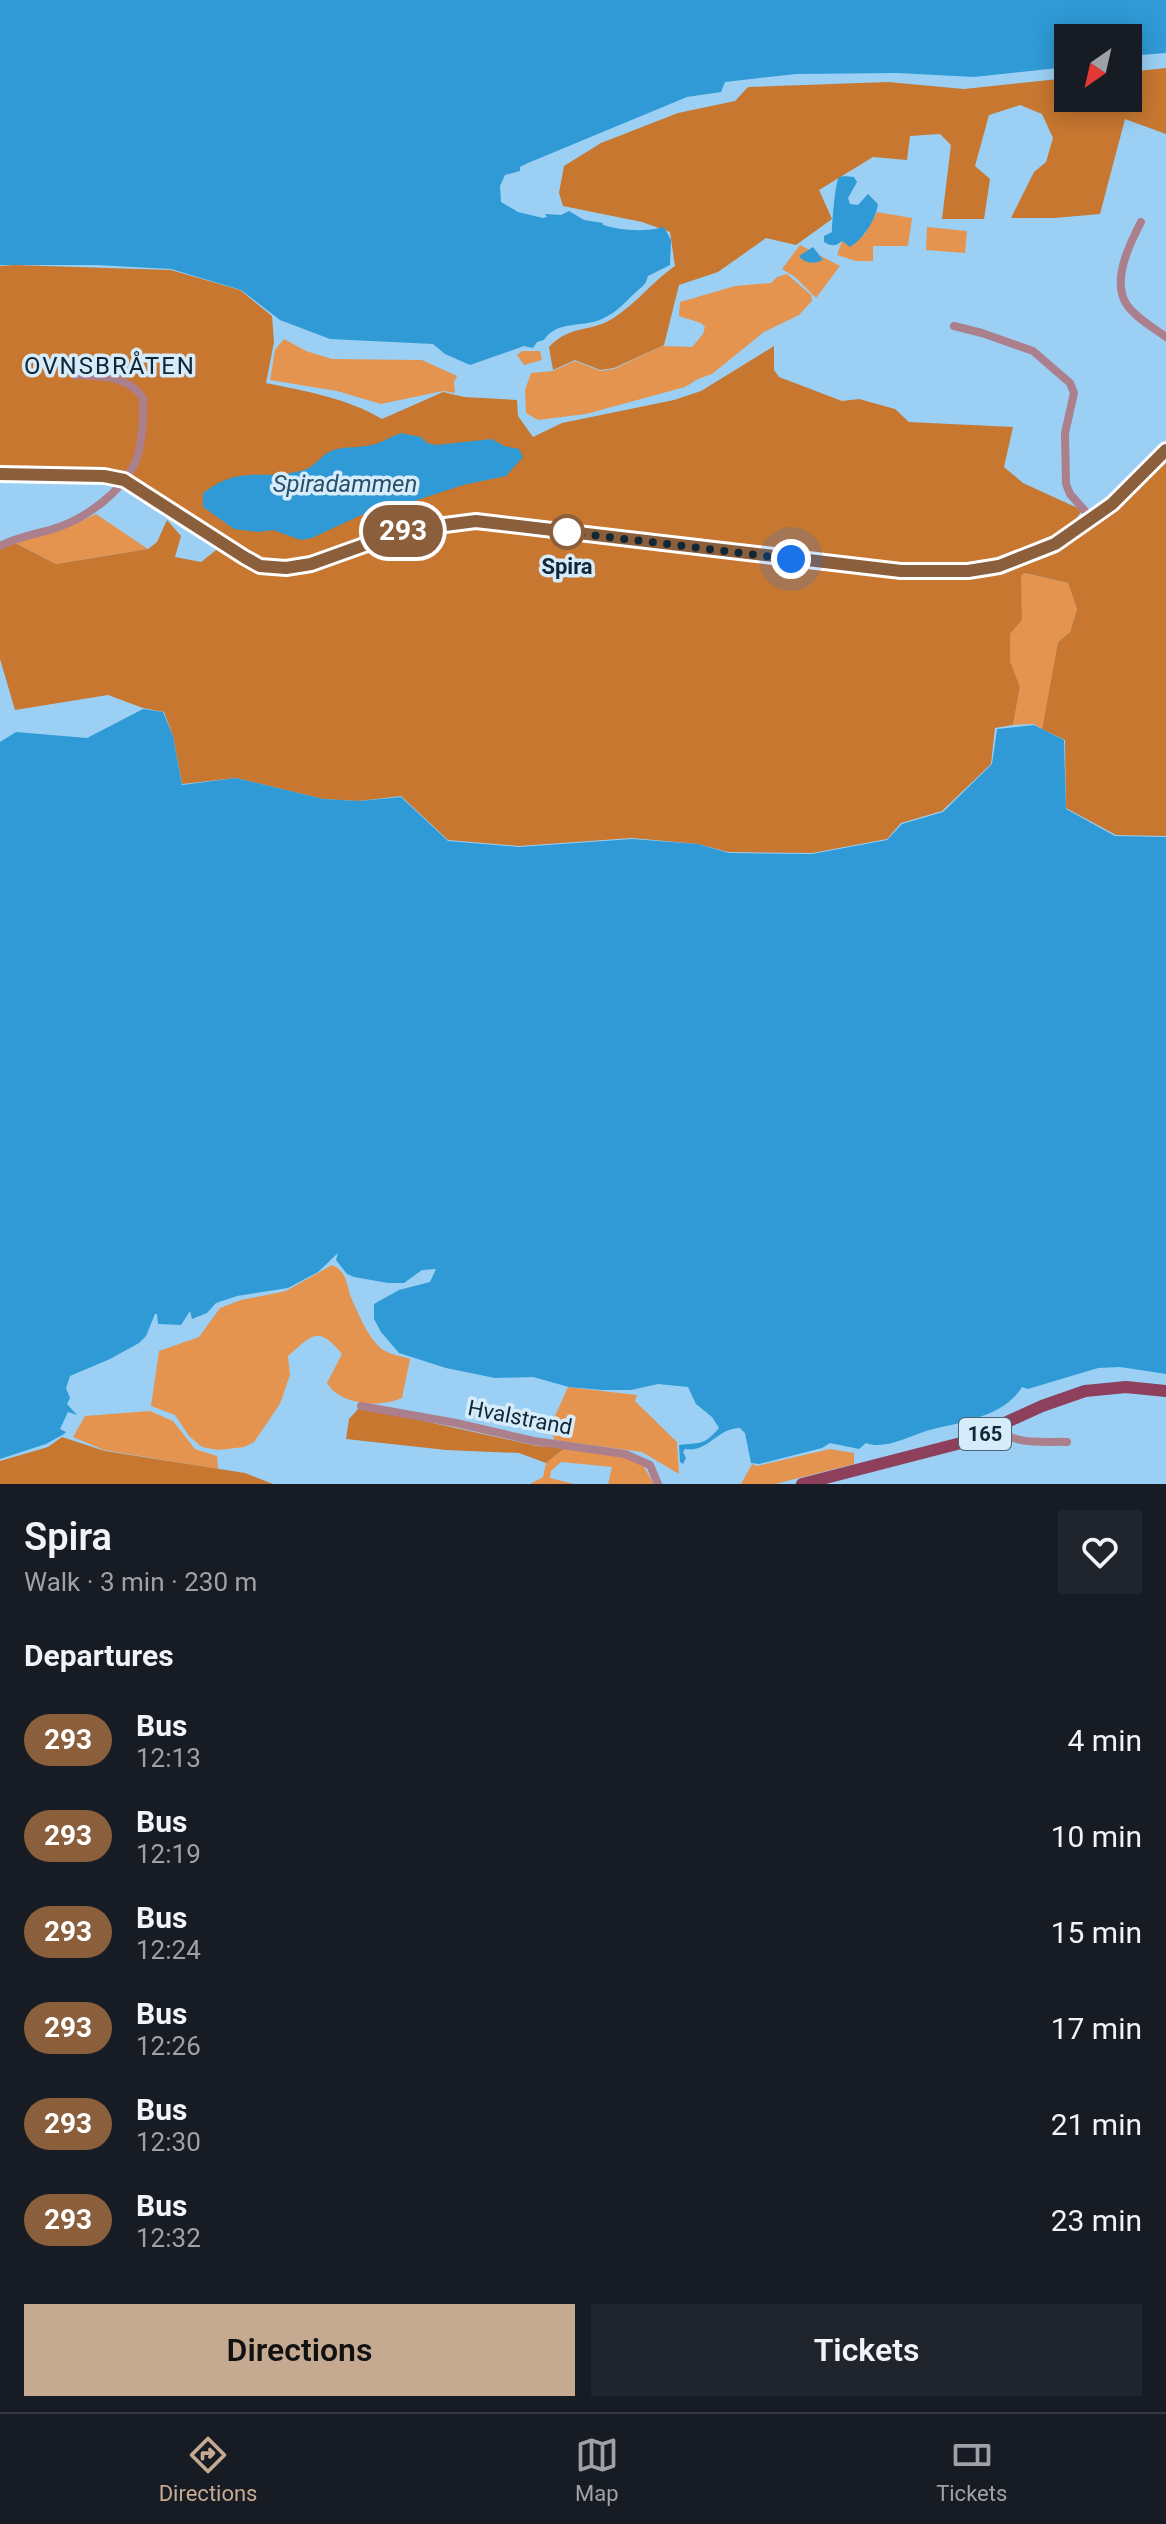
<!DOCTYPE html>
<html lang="en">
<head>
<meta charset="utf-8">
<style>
	body { margin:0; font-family:Roboto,sans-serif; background:#20242c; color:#f1f3f6; height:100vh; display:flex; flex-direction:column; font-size:30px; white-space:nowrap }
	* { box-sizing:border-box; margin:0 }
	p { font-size:26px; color:#9ea1a6 }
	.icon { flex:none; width:44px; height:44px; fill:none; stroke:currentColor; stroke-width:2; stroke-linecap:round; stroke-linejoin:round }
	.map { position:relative; height:1484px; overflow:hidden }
	.panel { display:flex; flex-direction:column; background:#171b24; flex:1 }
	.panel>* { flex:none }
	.badge { padding:0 16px; border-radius:26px; font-size:28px; line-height:52px }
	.needle { width:52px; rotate:214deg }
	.controls { position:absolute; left:1054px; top:24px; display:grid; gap:16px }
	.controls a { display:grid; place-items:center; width:88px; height:88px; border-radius:0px; background:#171b24; box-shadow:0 4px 20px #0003; font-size:40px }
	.you { position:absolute; width:40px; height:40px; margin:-20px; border:6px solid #fff; border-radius:50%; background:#1a73e8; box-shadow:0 0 0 12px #1a73e833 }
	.map>.badge { position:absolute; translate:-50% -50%; box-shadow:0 0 0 4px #fff }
	h2 { padding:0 24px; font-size:30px; line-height:72px }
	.round { display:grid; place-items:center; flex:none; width:84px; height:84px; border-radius:0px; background:#20242c }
	.summary { display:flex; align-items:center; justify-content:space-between; height:136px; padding:0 24px }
	h1 { font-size:38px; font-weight:600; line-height:60px }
	.action { display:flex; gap:16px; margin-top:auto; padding:16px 24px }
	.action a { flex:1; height:92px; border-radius:0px; background:#c5aa91; color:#111; font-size:32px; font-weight:600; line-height:92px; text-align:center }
	.action a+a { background:#20242c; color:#f1f3f6 }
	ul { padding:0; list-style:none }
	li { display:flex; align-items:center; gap:24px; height:96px; padding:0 24px }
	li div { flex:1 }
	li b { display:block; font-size:30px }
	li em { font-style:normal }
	li .badge { min-width:88px; font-weight:700; text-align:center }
	.menu { display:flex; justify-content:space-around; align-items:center; height:112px; border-top:2px solid #363941; background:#171b24; font-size:22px; color:#9ea1a6 }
	.menu a { display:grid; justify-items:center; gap:4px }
	.menu .on { color:#c5aa91 }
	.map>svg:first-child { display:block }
</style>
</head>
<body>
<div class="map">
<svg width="1166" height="1484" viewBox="0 0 1166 1484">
	<rect width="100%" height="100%" fill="#9bd0f4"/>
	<!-- green -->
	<g fill="#e59450">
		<polygon points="877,212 912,218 908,246 873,246 873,261 856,261 837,255 842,241 846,243 864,235"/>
		<polygon points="927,227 967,231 965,253 926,250"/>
		<polygon points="800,245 840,266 816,298 795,277 782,269"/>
		<polygon points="787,274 811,295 812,301 799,315 764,332 712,374 698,379 685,387 586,414 538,420 526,413 525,390 531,373 553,371 575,361 600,371 614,369 662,346 692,347 703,334 705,327 701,323 679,316 680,302 735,286 771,283 777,277"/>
		<polygon points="284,339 306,351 332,359 422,360 457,376 454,382 455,393 443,391 381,404 337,391 270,380 275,350"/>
		<polygon points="522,351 540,351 542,360 524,365 517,355"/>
		<polygon points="96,514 148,549 56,564 13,542 62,530"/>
		<polygon points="1023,573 1068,583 1077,609 1070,632 1058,642 1042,729 1034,724 1013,725 1020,687 1010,661 1010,634 1022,620 1020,575"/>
		<path d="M332 1265C349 1272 346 1288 353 1302 360 1317 370 1342 385 1351 392 1355 402 1356 410 1359L402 1398C380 1408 340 1405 327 1383L342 1354C318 1325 313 1334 288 1356L290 1375 280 1404 254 1442 244 1447 218 1450 202 1447 189 1436 175 1415 151 1406 159 1351 199 1337 220 1308 241 1300 286 1291Z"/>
		<polygon points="568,1387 637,1395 635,1401 677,1442 679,1474 642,1452 554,1440 551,1425"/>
		<polygon points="150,1411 173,1421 195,1449 217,1456 218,1469 104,1450 73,1437 85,1416"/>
		<polygon points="565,1448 627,1458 641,1462 654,1484 608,1484 612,1467 561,1462 551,1471 550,1478 574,1484 530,1484 543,1477 546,1463"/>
		<polygon points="830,1449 854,1453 854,1464 775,1484 741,1484 752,1464 757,1466"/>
	</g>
	<!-- forest -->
	<g fill="#c77730">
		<path d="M1166 68V134L1125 119 1100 214 1054 218H1011L1034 172 1046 162 1053 138 1042 114 1020 105 989 115 975 166 990 179 984 219H942L951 145 940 134 910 136 907 160 873 157 819 190 832 219 796 245 766 238 718 272 679 285 664 345 614 368 600 370 575 360 553 370 549 347C571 324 589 333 612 319 635 305 652 282 675 266L670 232 642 222 563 206 559 193 564 166 601 143 678 113 735 101 748 87 888 82 964 89 1068 78V98H1128V72Z"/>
		<path d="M14 265 171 270 240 290 272 316 274 342 266 383C305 391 347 398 382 419L443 392 464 397 517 400 518 416 533 437 562 423 674 400 701 391 774 346V370L779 377 842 401 859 399 895 409 909 422 1013 427 1004 467 1023 483 1082 510 1072 526 1074 531 1166 446V836L1116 835 1066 808 1065 740 1042 729 1058 642 1070 632 1077 609 1068 583 1024 573 1021 576 1022 620 1010 634V661L1020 687 1013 725 995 728 991 764 942 811 901 823 887 839 812 853 728 852 698 844 632 838 519 846 448 840 401 796 359 801 323 799 236 778 182 784 173 736 164 712 143 708 108 695 15 710 0 659V549L13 542 56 564 148 549 157 542 167 520 181 536 175 557 201 562 220 547 118 487 88 481 0 476V266Z"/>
		<polygon points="360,1407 537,1446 565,1448 546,1463 519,1453 446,1450 346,1439 349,1419"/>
		<polygon points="62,1437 105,1451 245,1473 273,1484 0,1484 0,1461 48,1447"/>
	</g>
	<!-- water -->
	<g fill="#2f9ad6">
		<path d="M0 0H1166V53L1128 56V38H1068V67L974 77 897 73 796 74 725 82 721 92 687 97 528 163 520 167V171L505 175 500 186 501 202 518 212 543 218 547 217 545 214 561 215 569 211 584 220 603 223V225C623 231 644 232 664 227L671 240 670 265 648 276C646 284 643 286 637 291 624 303 619 311 602 319 582 328 557 320 544 340L537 342 533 348 524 346 470 365 445 354 433 344 330 339 280 320 241 290 171 269 96 265H0Z"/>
		<path d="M845 176 854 177 857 182 848 198 850 204 858 205 868 194 878 204C876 220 863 239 850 247L842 241C836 246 832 247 824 242V236L832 232C832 222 835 183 839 177Z"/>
		<path d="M813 247 823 260C815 264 805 264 799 256Z"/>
		<path d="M401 433 421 437 427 443 436 445 492 439 504 446 519 449 523 457 506 476 463 485 402 505 385 504 312 538 301 540 273 530 258 532 234 529 203 507V493C242 463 263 482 304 470 314 467 320 457 329 452 341 446 354 448 366 446 378 445 390 437 401 433Z"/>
		<path d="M143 709 163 712 173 736 182 785 236 778 323 799 359 801 401 797 448 841 519 847 632 839 698 844 729 853 812 854 887 840 902 824 943 812 992 764 997 729 1034 725 1064 740 1066 809 1115 836 1166 837V1374L1120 1367 1098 1368 1028 1389 1022 1387C1003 1418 958 1422 926 1431 908 1437 884 1450 866 1443L859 1449 830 1443 822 1448 759 1464 751 1463 745 1433 740 1428C717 1428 708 1453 685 1449L683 1452 686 1458 683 1464 680 1462 679 1445C699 1442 703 1447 719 1428L712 1417 696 1404 688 1387 658 1384 631 1390H602L569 1387 533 1377 495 1378 446 1368 399 1353 381 1332 374 1319V1304L399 1290 430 1282 436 1269 422 1270 404 1283H388L354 1277 347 1274 336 1260 338 1253 318 1272 288 1288 237 1296 216 1303 207 1313 192 1319 190 1311 181 1325 158 1324 157 1314H155L146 1336 139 1343 110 1359 70 1376 66 1388 70 1398 67 1404 77 1415 68 1412 60 1429 66 1432 64 1434 46 1444 0 1459V742L16 732 87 738Z"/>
	</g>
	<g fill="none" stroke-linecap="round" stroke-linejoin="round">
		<!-- minor -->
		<g stroke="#ac7f8d" stroke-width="8">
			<path d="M1141 222C1129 245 1111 282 1127 305 1136 318 1154 328 1166 337"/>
			<polyline points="954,326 982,333 1033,351 1070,383 1074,393 1065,433 1066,484 1070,494 1092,519"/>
			<path d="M0 546C19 536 39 534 59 527 87 517 120 493 134 465 142 450 144 415 143 398 127 375 100 376 75 375"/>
			<polyline points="361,1406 456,1423 534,1441 625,1454 650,1465 658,1484"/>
			<path d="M999 1428C1012 1446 1047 1441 1067 1442"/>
		</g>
		<!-- tertiary -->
		<path stroke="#ac7f8d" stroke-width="10" d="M0 474 104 476 124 480 244 557 260 566 286 568 311 564 406 530 476 521 901 571C1022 581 1086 533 1166 450"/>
		<!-- primary -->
		<polyline stroke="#8d3f5c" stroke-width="12" points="802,1484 961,1443 1042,1406 1085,1391 1126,1387 1166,1391"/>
	</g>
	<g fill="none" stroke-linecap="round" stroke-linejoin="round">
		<defs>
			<polyline id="line" points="0,474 104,476 124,480 244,557 260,566 286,568 311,564 406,530 476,521 901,571 968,571 999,566 1055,544 1112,504 1166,450"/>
		</defs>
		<!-- line casing -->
		<use href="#line" stroke="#fff" stroke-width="18"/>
		<!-- line -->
		<use href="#line" stroke="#8b5e3c" stroke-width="12"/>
		<!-- walk -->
		<polyline stroke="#122735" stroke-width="8" stroke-dasharray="0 14.4" points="567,532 791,559"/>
	</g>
	<!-- markers -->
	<circle fill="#fff" stroke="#8b5e3c" stroke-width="4" cx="567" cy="532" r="16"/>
	<g text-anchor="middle" stroke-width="7" stroke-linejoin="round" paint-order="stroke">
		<!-- shield labels -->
		<rect fill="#d7ecfb" stroke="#4d6270" stroke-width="2" x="959" y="1418" width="52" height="32" rx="6"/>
		<g font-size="20" font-weight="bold" fill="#122735">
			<text x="985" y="1441">165</text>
		</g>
		<!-- stop labels -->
		<g font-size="22" font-weight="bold" fill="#122735" stroke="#d7ecfb">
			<text x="567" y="574">Spira</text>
		</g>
		<!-- street labels -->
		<g font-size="22" fill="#122735" stroke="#d7ecfb">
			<text transform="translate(520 1417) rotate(11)" y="8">Hvalstrand</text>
		</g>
		<!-- neighbourhood labels -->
		<g font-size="24" letter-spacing="2" fill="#122735" stroke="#d7ecfb">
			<text x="110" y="374">OVNSBRÅTEN</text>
		</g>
		<!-- water labels -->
		<g font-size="24" font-style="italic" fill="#27506a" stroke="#d7ecfb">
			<text x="345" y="492">Spiradammen</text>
		</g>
	</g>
</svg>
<div class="controls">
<a><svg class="needle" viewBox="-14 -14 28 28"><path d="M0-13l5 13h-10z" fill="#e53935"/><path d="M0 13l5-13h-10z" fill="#9ea1a6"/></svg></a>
</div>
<div class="you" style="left:791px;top:559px"></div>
<b class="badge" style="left:403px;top:531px;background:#8b5e3c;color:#fff">293</b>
</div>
<section class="panel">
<div class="summary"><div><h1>Spira</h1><p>Walk · 3 min · 230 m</p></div><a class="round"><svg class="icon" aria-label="heart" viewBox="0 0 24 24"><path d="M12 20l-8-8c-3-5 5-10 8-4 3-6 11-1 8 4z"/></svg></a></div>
<h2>Departures</h2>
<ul>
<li><span class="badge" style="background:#8b5e3c;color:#fff">293</span><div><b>Bus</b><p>12:13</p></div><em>4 min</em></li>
<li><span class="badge" style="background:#8b5e3c;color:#fff">293</span><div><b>Bus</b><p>12:19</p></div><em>10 min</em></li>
<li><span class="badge" style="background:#8b5e3c;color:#fff">293</span><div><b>Bus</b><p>12:24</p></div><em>15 min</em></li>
<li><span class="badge" style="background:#8b5e3c;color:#fff">293</span><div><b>Bus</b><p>12:26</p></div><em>17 min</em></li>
<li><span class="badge" style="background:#8b5e3c;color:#fff">293</span><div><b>Bus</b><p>12:30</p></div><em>21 min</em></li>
<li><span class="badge" style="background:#8b5e3c;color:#fff">293</span><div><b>Bus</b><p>12:32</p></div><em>23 min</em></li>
</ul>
<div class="action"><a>Directions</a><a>Tickets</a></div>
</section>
<nav class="menu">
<a class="on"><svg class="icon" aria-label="directions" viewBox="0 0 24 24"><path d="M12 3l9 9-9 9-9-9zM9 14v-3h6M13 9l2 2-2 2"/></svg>Directions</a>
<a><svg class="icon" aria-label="map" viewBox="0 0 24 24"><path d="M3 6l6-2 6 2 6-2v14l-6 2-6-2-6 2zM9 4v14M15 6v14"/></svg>Map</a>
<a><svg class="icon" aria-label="tickets" viewBox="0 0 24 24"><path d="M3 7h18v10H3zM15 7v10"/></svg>Tickets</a>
</nav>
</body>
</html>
